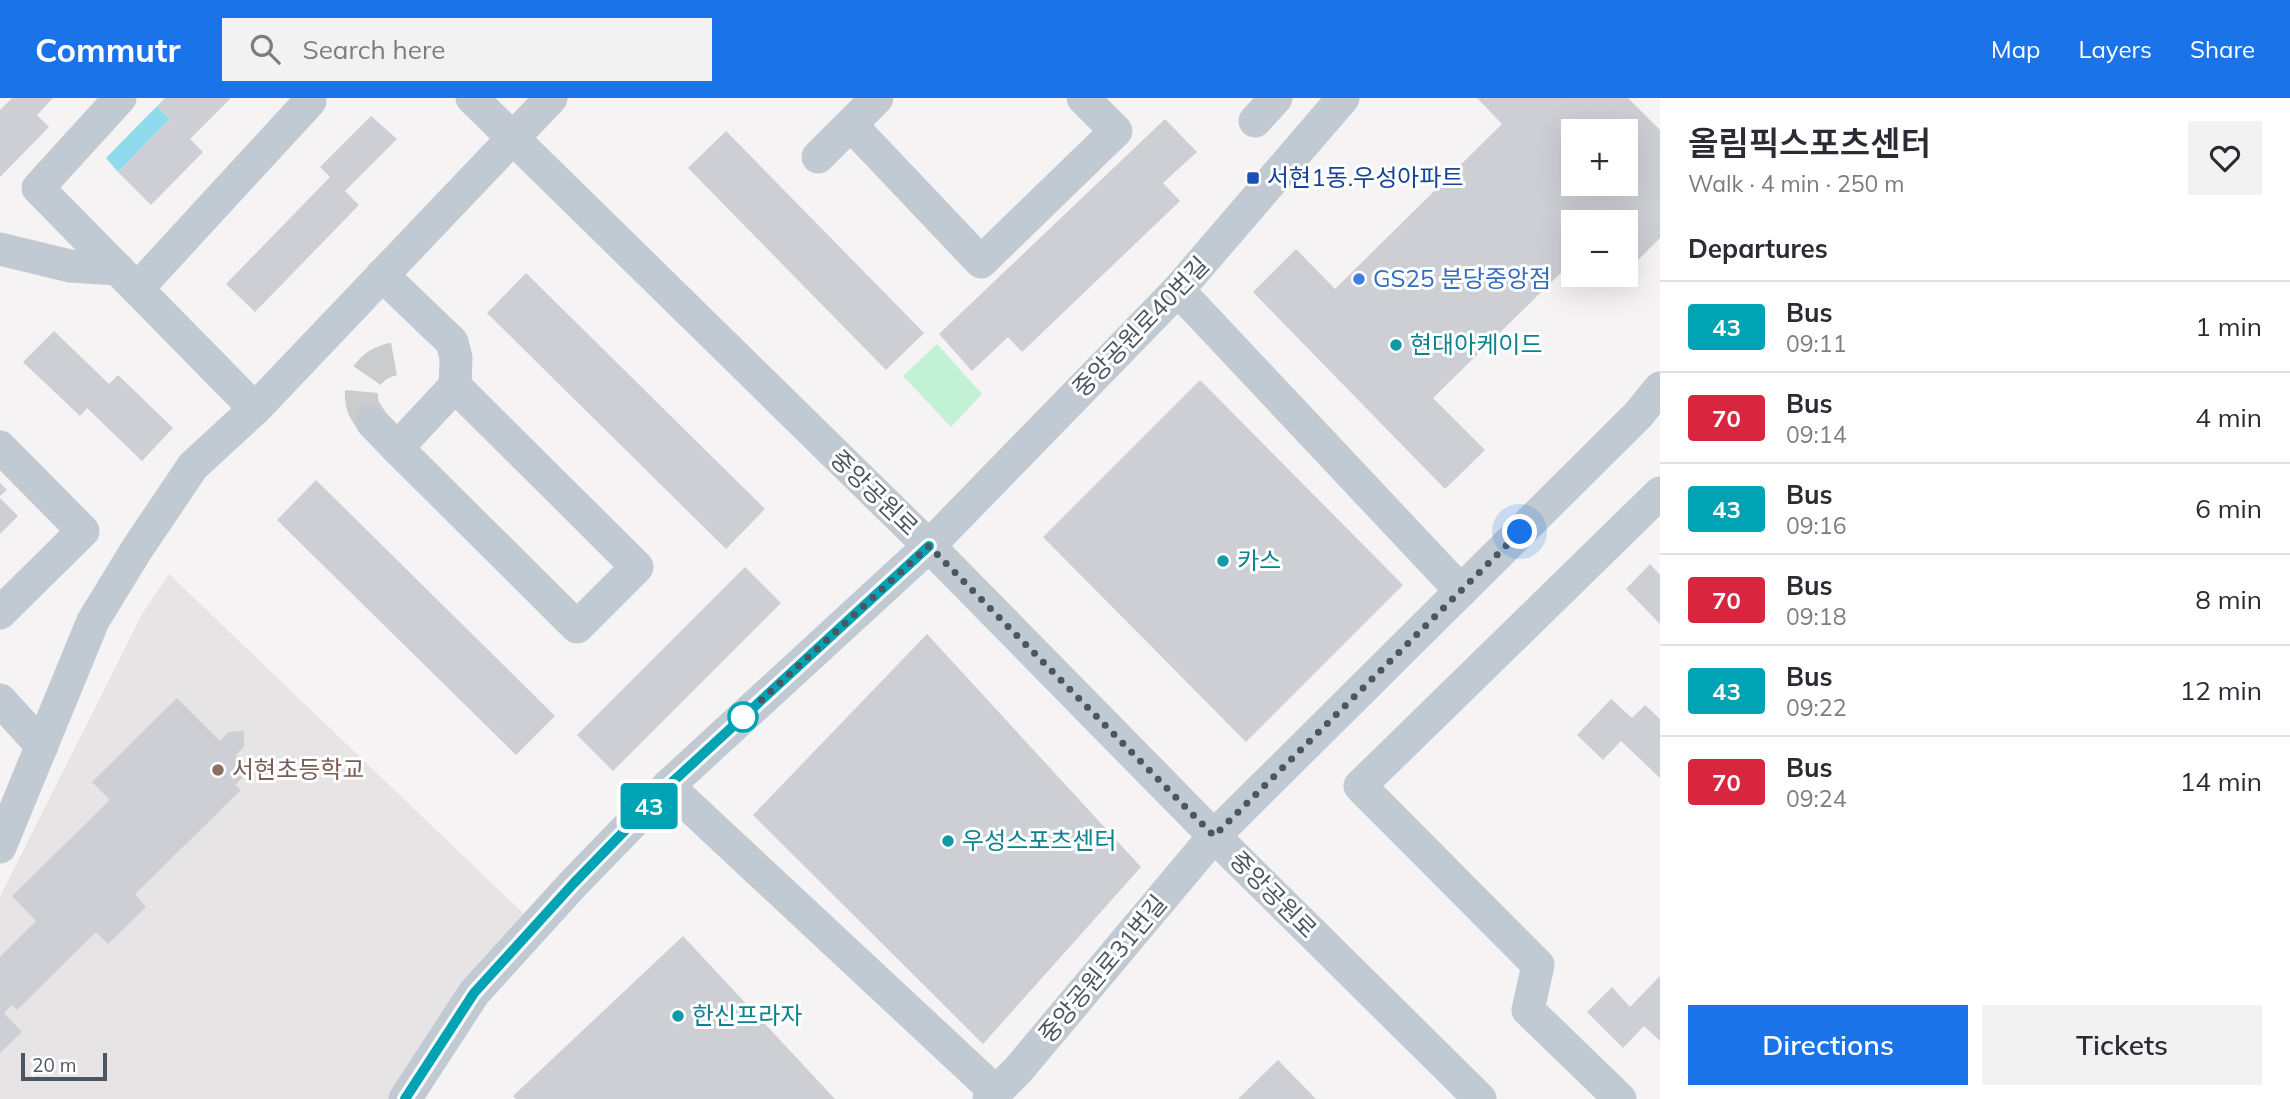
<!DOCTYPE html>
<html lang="en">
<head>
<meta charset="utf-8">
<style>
	body { margin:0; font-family:Mulish,"Noto Sans KR",sans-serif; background:#f2f2f3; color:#2b2b33; height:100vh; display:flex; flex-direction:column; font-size:26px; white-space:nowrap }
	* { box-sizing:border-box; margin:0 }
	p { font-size:23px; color:#7c7c81 }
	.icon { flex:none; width:38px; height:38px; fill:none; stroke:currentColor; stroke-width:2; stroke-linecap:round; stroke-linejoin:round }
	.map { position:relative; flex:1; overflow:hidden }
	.details { display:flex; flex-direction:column; background:#fff; width:630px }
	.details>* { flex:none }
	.badge { padding:0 14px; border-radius:5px; font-size:24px; line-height:46px }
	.controls { position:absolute; left:1561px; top:21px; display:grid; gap:14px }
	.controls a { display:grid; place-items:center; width:77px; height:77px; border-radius:0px; background:#fff; box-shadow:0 7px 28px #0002; font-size:35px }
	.scale { position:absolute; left:21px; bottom:18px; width:86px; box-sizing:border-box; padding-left:7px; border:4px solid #4a5661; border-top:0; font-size:19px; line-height:24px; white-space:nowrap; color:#4a5661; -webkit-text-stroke:5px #fff; paint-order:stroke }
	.you { position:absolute; width:35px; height:35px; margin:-18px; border:5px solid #fff; border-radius:50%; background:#1a73e8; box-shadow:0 0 0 10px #1a73e833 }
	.map>.badge { position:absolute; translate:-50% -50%; box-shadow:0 0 0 4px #fff }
	h2 { padding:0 28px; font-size:26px; line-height:63px }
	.round { display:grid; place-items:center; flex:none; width:74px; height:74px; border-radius:0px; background:#f2f2f3 }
	.headline { display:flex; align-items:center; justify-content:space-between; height:119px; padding:0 28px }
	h1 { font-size:33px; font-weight:600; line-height:52px }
	.cta { display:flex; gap:14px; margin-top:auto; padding:14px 28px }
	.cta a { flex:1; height:80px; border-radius:0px; background:#1a73e8; color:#fff; font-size:28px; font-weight:600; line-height:80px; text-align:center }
	.cta a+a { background:#f2f2f3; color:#2b2b33 }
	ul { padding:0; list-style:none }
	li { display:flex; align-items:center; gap:21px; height:91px; padding:0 28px; border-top:2px solid #e1e1e2 }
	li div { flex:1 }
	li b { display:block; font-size:26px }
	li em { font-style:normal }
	li .badge { min-width:77px; font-weight:700; text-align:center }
	header { display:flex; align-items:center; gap:42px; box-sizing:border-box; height:98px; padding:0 35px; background:#1a73e8; color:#fff }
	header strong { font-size:33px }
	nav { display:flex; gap:38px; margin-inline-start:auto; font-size:24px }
	.search { width:490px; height:63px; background:#f2f2f3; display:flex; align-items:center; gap:18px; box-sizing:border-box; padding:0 24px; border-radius:0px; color:#7c7c81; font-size:26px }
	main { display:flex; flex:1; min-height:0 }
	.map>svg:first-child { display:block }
</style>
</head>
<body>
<header>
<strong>Commutr</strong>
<div class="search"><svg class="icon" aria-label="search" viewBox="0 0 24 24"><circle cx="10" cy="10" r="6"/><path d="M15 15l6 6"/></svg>Search here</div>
<nav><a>Map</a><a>Layers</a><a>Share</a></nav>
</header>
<main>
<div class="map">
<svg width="1660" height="1001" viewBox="0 0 1660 1001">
	<rect width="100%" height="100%" fill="#f5f3f3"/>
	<!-- education -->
	<polygon fill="#e6e4e5" points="169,476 528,820 389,1001 0,1001 0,799 142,516"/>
	<!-- green -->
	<polygon fill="#c3f1d5" points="937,246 982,296 951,329 903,278"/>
	<!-- water -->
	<polygon fill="#90daee" points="157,8 170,21 118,74 106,60"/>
	<!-- building -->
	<g fill="#cdcfd5" fill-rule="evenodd">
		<polygon points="12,0 53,0 37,17 49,29 0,79 0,12"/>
		<polygon points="165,0 231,0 190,41 203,54 151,107 118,74 170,21 157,8"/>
		<path d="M1477 0H1628L1660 32V140L1633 167 1626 159V124H1573V163L1433 300 1485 352 1445 391 1253 194 1296 151 1335 191 1502 26ZM1573 33H1626V86H1573Z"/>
		<polygon points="371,18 397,41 345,93 359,107 255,214 226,186 330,79 320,69"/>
		<polygon points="1165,21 1197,54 1163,85 1180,103 1022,254 1008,239 972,273 939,236"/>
		<polygon points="726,33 924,235 886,272 688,70"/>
		<polygon points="526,175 765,411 726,451 487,215"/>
		<polygon points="54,233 109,286 118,277 173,330 142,363 87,310 80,318 23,264"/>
		<polygon points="1200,282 1403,487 1246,644 1043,439"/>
		<polygon points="316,382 555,618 516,657 277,422"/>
		<polygon points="0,385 7,392 0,398"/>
		<polygon points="0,400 18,418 0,436"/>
		<polygon points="1650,466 1660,477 1660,526 1626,491"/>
		<polygon points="745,469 781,505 613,673 577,637"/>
		<polygon points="927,536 1141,769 983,946 753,717"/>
		<polygon points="177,600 220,643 228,634 244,633 244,649 236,657 250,672 235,687 241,692 135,796 146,809 108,846 96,834 17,912 12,907 4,915 22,934 0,955 0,859 36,823 12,798 110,702 92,684"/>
		<polygon points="1611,601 1632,620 1645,607 1660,621 1660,680 1621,643 1603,662 1577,637"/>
		<polygon points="683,838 835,1001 516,1001 513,998"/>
		<polygon points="1660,878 1660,943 1644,928 1623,950 1587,914 1612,889 1630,909"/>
		<polygon points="1278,962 1316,1001 1238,1001"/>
	</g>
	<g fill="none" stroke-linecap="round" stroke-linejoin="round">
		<!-- minor-tunnel -->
		<path stroke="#caccce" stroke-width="33" stroke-dasharray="33 17" stroke-linecap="butt" d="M372 324C370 319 365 314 363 308 356 284 372 265 394 261"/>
		<!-- minor -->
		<g stroke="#c1cad2" stroke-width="33">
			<polyline points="120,0 38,90 255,311"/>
			<polyline points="472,0 929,448 1214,738 1480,1001"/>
			<polyline points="1255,23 1276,0"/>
			<polyline points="851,27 981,164 1116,33 1083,0"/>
			<polyline points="818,59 877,0"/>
			<polyline points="0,151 70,168 118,171"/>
			<polyline points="382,177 452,244 456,260 455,288 397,350 577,529 637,469 455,288"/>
			<polyline points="137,191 310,3 308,0"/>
			<polyline points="1178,192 1461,493"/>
			<polyline points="372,324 397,350"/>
			<polyline points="0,349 83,433 0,515"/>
			<polyline points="0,602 42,648"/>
			<polyline points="668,688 996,994"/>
			<polyline points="0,749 93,523 137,451 193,368 255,311 551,0"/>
			<polyline points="405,1001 474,895 573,786 668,688 929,448 1178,192 1343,0"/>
			<polyline points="989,1001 1018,972 1214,738 1638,317 1660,290"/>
			<polyline points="1620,1001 1528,912 1538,867 1360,688 1660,395"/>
		</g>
	</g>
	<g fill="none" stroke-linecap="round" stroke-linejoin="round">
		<defs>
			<polyline id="line" points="405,1001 474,895 573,786 668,688 929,448"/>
		</defs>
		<!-- line casing -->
		<use href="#line" stroke="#fff" stroke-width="16"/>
		<!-- line -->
		<use href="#line" stroke="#00a3b4" stroke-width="10"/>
		<!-- walk -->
		<polyline stroke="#4a5661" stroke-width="7" stroke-dasharray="0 12.6" points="743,619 929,448 1214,738 1520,434"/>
	</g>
	<!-- markers -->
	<rect fill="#1a4fb4" stroke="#fff" stroke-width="2.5" x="1246" y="73" width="14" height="14" rx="3.5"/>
	<circle fill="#3f7fe0" stroke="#fff" stroke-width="2.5" cx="1359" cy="181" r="7"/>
	<g fill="#0f9aa8" stroke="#fff" stroke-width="2.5">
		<circle cx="1396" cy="247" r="7"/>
		<circle cx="1223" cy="463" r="7"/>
		<circle cx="948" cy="743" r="7"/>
		<circle cx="678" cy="918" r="7"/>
	</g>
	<circle fill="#fff" stroke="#00a3b4" stroke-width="3.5" cx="743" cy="619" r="14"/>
	<circle fill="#8d6e63" stroke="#fff" stroke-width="2.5" cx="218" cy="672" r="7"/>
	<g text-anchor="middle" stroke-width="6" stroke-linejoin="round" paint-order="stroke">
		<!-- transit labels -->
		<g font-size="24" fill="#164399" stroke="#fff" text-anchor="start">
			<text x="1267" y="88">서현1동.우성아파트</text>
		</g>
		<!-- shop labels -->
		<g font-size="24" fill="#366cbe" stroke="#fff" text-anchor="start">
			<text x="1373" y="189">GS25 분당중앙점</text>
		</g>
		<!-- street labels -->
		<g font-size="24" fill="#4a5661" stroke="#fff">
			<text transform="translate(1141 229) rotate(-46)" y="8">중앙공원로40번길</text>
			<text transform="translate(874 395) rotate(44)" y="8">중앙공원로</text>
			<text transform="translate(1273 797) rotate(45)" y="8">중앙공원로</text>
			<text transform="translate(1103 871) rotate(-50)" y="8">중앙공원로31번길</text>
		</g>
		<!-- culture labels -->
		<g font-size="24" fill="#0d838f" stroke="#fff" text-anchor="start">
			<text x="1410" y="255">현대아케이드</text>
			<text x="1237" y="471">카스</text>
			<text x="962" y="751">우성스포츠센터</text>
			<text x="692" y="926">한신프라자</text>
		</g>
		<!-- education labels -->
		<g font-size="24" fill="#785e54" stroke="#fff" text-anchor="start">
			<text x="232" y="680">서현초등학교</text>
		</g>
	</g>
</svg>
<div class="controls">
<a>+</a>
<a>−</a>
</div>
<div class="scale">20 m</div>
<div class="you" style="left:1520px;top:434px"></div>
<b class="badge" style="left:649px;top:708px;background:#00a3b4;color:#fff">43</b>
</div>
<section class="details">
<div class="headline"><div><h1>올림픽스포츠센터</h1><p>Walk · 4 min · 250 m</p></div><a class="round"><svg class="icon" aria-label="heart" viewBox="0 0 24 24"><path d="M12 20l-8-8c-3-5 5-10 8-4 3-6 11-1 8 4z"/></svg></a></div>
<h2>Departures</h2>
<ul>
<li><span class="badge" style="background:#00a3b4;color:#fff">43</span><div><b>Bus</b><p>09:11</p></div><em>1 min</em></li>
<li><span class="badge" style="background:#d7263d;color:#fff">70</span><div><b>Bus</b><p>09:14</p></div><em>4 min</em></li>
<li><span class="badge" style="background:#00a3b4;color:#fff">43</span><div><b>Bus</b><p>09:16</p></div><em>6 min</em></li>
<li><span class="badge" style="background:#d7263d;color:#fff">70</span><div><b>Bus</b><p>09:18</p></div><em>8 min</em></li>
<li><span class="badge" style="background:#00a3b4;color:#fff">43</span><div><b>Bus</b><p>09:22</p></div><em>12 min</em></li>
<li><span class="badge" style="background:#d7263d;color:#fff">70</span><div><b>Bus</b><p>09:24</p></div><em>14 min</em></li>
</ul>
<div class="cta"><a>Directions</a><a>Tickets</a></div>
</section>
</main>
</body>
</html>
